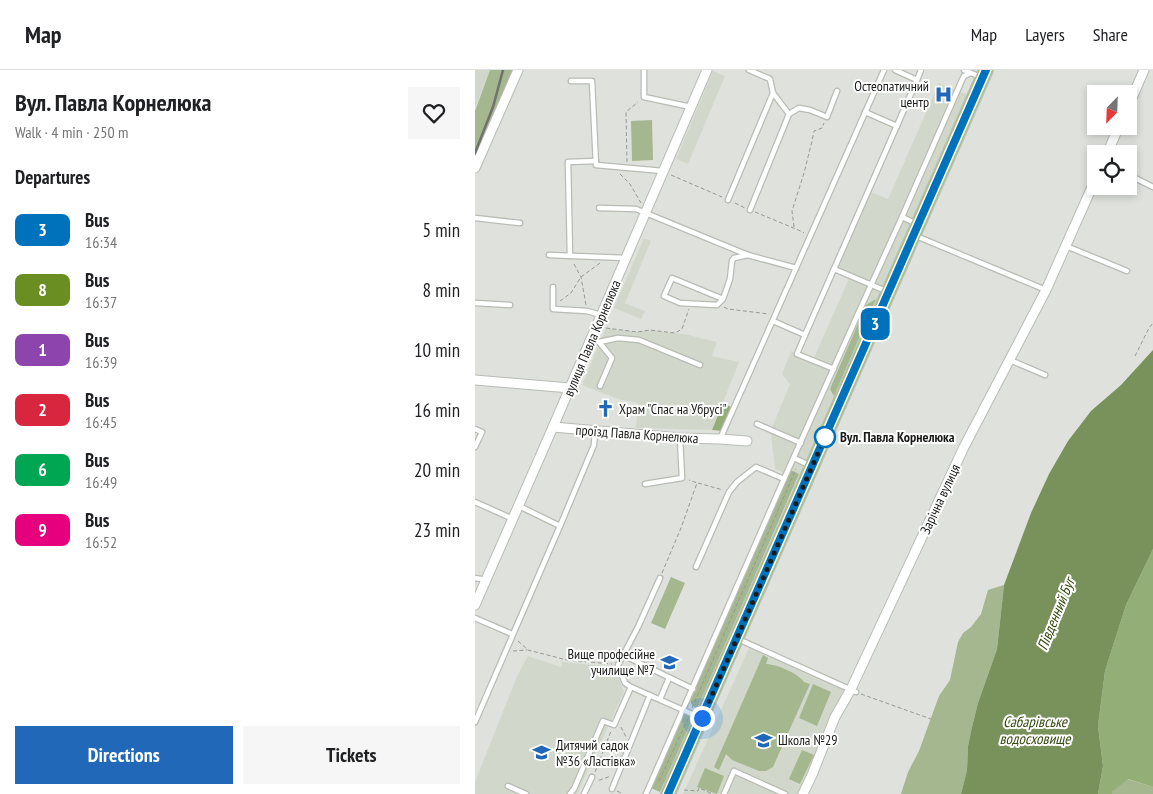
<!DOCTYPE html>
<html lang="en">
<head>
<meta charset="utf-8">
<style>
	body { margin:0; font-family:"PT Sans Narrow",sans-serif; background:#f6f6f6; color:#202124; height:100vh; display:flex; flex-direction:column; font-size:19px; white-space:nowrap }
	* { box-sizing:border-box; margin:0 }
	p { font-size:16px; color:#757577 }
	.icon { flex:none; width:28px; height:28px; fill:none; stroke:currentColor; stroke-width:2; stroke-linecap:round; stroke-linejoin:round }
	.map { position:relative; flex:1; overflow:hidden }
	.sheet { display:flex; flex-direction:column; background:#fff; width:475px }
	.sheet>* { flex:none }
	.badge { padding:0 10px; border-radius:8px; font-size:18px; line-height:32px }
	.needle { width:32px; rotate:203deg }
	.buttons { position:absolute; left:612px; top:15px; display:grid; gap:10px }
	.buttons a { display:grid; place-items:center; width:50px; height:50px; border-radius:0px; background:#fff; box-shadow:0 2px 8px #0003; font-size:25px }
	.you { position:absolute; width:25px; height:25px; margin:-12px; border:4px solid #fff; border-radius:50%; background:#1a73e8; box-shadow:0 0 0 8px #1a73e833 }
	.map>.badge { position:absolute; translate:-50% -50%; box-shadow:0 0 0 2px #fff }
	h2 { padding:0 15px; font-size:19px; line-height:45px }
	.round { display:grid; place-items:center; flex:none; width:52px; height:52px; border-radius:0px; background:#f6f6f6 }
	.summary { display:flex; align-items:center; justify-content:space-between; height:85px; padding:0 15px }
	h1 { font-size:24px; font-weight:800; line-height:38px }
	.cta { display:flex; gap:10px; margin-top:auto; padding:10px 15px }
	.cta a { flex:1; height:58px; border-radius:0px; background:#2268b8; color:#fff; font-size:20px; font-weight:800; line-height:58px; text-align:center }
	.cta a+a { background:#f6f6f6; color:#202124 }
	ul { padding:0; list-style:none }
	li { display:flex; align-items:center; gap:15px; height:60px; padding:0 15px }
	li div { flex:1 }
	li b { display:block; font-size:19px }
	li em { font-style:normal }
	li .badge { min-width:55px; font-weight:700; text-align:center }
	header { display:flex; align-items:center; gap:30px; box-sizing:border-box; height:70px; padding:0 25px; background:#fff; border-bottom:1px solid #e0e0e0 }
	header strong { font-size:24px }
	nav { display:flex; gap:28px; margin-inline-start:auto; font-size:18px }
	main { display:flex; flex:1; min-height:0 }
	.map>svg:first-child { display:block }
</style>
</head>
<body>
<header>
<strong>Map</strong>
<nav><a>Map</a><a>Layers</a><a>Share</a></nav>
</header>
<main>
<section class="sheet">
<div class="summary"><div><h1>Вул. Павла Корнелюка</h1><p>Walk · 4 min · 250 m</p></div><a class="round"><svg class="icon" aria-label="heart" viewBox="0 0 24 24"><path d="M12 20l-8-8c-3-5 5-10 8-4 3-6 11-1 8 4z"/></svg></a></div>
<h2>Departures</h2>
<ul>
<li><span class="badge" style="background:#0072bc;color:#fff">3</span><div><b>Bus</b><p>16:34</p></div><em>5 min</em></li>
<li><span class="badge" style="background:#6b8e23;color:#fff">8</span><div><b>Bus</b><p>16:37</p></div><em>8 min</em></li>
<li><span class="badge" style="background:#8e44ad;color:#fff">1</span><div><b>Bus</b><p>16:39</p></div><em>10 min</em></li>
<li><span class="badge" style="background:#d7263d;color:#fff">2</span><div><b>Bus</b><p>16:45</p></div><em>16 min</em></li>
<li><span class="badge" style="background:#00a651;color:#fff">6</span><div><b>Bus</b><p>16:49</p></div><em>20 min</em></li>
<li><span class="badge" style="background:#e6007e;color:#fff">9</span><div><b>Bus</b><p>16:52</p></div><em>23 min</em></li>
</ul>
<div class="cta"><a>Directions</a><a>Tickets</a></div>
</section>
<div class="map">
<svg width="678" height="724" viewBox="0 0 678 724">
	<rect width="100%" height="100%" fill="#dfe2dc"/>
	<!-- built -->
	<g fill="#d1d8cb">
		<polygon points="0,0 15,0 0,38"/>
		<polygon points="238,1 250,6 213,94 201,89"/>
		<polygon points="464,13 493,25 323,409 300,399 296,364 296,360 315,314 307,304 316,281 338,290 376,204 360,196 393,121 413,129"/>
		<polygon points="169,168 176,171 150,233 170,241 166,249 139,238"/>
		<polygon points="131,258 162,262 175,260 214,265 242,272 237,286 264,292 237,360 161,358 163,333 143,329 107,315"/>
		<polygon points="274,578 280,579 369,619 324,721 322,724 208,724"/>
		<polygon points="53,586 86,597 87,592 139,597 149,622 102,724 0,724 0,712 43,604"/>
	</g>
	<!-- green -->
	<g fill="#a4b78f">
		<polygon points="15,0 43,0 0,98 0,41"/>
		<polygon points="177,50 178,90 157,91 156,51"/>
		<polygon points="401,229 359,326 355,319 391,235"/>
		<polygon points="316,400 324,404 222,639 217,635 215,631"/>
		<polygon points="196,507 210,513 190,559 176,553"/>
		<polygon points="529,515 522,579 503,633 497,657 493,676 492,700 486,724 426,724 433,702 444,681 464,626 475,610 483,572 488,563 496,557 506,544 513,520"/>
		<path d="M288 585 293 588 291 594C301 594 323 603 329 612L335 614 298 697 291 701H284L257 690 251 684 244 700 239 697Z"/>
		<polygon points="338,614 356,622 342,656 324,648"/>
		<polygon points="215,644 219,645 185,722 176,718 209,645"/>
		<polygon points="327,680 339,685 325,714 314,709"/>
		<polygon points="230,698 249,706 242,724 222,717"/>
		<polygon points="652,709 678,717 678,724 637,724 637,722"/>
	</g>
	<!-- forest -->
	<g fill="#94ae77">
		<polygon points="248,333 258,338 248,361 237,360"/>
		<polygon points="678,479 678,717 653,709 637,722 637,724 623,724 628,696 623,656 630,601 651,535"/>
	</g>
	<!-- water -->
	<polygon fill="#79925c" points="678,280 678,479 651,535 630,601 623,656 628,696 623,724 486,724 492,700 493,676 497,657 503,633 522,579 529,515 556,443 574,404 593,371 616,341 646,315"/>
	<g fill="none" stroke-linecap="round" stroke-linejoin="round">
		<defs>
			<g id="service">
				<polyline points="169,0 169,27 216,37"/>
				<polyline points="274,0 295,9 298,23 314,44"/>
				<polyline points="420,0 442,10 446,0"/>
				<polyline points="489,0 496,3"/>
				<polyline points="96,11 117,11 121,95 188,101"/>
				<polyline points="390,42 422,56"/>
				<polyline points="654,105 678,117"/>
				<polyline points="253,130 298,23"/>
				<polyline points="124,138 161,139 273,185 321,198"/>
				<polyline points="275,140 314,44 324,38 335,40 352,47 362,21"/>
				<polyline points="427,147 440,153"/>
				<polyline points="0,148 45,153"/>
				<polyline points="441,166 571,220"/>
				<polyline points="591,176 652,201"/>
				<polyline points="74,185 151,188"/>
				<polyline points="95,186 93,92 121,91"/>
				<polyline points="359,199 411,221"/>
				<polyline points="78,217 78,239 112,241 126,245"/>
				<polyline points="248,229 197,208 189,226 205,233 242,235 248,229 255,209 257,191 259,188 273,185"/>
				<polyline points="0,233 35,235"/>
				<polyline points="298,251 330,265 442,10"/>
				<polyline points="330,265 322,284 359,299"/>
				<polyline points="116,268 124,272 137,288 125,316"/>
				<polyline points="124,272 143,268 164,270 225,295"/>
				<polyline points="535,290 570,305"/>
				<polyline points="282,354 326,373"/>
				<polyline points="0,359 7,362 0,377"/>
				<polyline points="245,369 409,0"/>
				<polyline points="319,388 336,396"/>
				<polyline points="170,414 207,408 205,368"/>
				<polyline points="0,432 38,449"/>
				<polyline points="85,456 119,375 120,361"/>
				<polyline points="221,497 254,422 262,412 281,397 309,409"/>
				<polyline points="0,508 11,510"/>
				<polyline points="0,548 37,564"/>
				<polyline points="263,569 381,622"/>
				<polyline points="148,585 218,619"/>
				<polyline points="156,617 150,613 143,595 163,557 185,508"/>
				<polyline points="185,629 194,608"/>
				<polyline points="0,652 85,456 44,436"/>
				<polyline points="33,716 51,724"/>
				<polyline points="137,719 175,625"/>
				<polyline points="95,724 99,719 128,651 139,655 156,617 224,647"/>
				<polyline points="109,724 117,707"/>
				<polyline points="171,724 309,409 387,235 427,147 487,10 489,6 496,3 506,7"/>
				<polyline points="249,724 259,701 310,724"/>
			</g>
			<g id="minor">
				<polyline points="654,35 669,0"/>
				<polyline points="632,84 644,56"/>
				<polyline points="0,98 43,0"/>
				<polyline points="0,310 95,318"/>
				<polyline points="78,357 205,368 245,369 272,371"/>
				<polyline points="0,535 78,357 232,0"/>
				<polyline points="328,724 337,705 360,647 376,619 489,377 571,220 621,108"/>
			</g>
			<polyline id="primary" points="193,724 511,0"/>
		</defs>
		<!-- service casing -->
		<use href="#service" stroke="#b8bcb5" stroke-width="7"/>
		<!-- minor casing -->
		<use href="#minor" stroke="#b8bcb5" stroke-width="11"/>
		<!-- primary casing -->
		<use href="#primary" stroke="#bfbfbf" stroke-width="16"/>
		<!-- path -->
		<g stroke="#969994" stroke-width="1" stroke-dasharray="4 2.5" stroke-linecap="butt">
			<polyline points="152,92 151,42 163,32"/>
			<polyline points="145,104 155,114 166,133"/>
			<polyline points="196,105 247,127"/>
			<polyline points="260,133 270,138"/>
			<polyline points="280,142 328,162 329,163"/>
			<polyline points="319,157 317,141 329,103 337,71 339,61 347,58 349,53"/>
			<polyline points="99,194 106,207 111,235"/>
			<polyline points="85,231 96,223 106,207 125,193"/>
			<polyline points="249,237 253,239 294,244"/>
			<polyline points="131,258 162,262 175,260 200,263 207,259 214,239"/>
			<polyline points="660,286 674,258 678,253"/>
			<polyline points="223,413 248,420"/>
			<polyline points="187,503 206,458 222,413 214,410"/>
			<polyline points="43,571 53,580 92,590 137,594"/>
			<polyline points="38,581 52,580"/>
			<polyline points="386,624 456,649"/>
			<polyline points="217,638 321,399"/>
			<polyline points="146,657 151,667"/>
			<polyline points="120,702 136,661"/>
			<polyline points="124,710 125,710 136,706"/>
			<polyline points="184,711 213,649"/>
			<polyline points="209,720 223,721 224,718 238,724"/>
			<polyline points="142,721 148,724"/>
		</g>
		<!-- service -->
		<use href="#service" stroke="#fff" stroke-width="4.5"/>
		<!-- minor -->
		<use href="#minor" stroke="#fff" stroke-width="9"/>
		<!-- primary -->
		<use href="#primary" stroke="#a9c186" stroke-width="14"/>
		<!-- rail -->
		<polyline stroke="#70726e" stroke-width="2.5" points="0,83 18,37 28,0"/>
	</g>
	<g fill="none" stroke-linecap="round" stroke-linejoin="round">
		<defs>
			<polyline id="line" points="193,724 511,0"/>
		</defs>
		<!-- line casing -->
		<use href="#line" stroke="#fff" stroke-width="11"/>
		<!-- line -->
		<use href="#line" stroke="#0072bc" stroke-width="8"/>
		<!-- walk -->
		<polyline stroke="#1b1c19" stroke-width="5" stroke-dasharray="0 9" points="227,648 350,367"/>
	</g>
	<!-- icons -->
	<defs>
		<symbol id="hospital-bare" viewBox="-9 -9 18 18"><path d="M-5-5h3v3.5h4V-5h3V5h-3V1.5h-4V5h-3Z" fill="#2268b8" stroke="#fff" stroke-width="2.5" paint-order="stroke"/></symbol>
		<symbol id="church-bare" viewBox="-9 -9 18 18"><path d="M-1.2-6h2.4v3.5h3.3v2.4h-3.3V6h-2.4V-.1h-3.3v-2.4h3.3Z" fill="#2268b8" stroke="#fff" stroke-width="2.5" paint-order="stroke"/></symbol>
		<symbol id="university-bare" viewBox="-9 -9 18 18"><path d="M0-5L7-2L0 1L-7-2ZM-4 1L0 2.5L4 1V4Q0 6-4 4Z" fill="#2268b8" stroke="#fff" stroke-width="2.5" paint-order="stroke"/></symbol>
		<symbol id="school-bare" viewBox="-9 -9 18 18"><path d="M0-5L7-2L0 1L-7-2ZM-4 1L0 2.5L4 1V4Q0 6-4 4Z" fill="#2268b8" stroke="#fff" stroke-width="2.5" paint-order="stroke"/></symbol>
	</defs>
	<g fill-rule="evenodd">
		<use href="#hospital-bare" x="456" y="12" width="25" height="25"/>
		<use href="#church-bare" x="118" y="326" width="25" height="25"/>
		<use href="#university-bare" x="182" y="580" width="25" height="25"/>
		<use href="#school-bare" x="276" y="658" width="25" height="25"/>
		<use href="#school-bare" x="54" y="670" width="25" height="25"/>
	</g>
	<!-- markers -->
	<circle fill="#fff" stroke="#0072bc" stroke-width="2.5" cx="350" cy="367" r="10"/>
	<g text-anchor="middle" stroke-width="4" stroke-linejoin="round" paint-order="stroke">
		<!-- poi labels -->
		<g font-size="14" fill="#1b1c19" stroke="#fff" text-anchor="start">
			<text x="454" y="21" text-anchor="end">Остеопатичний<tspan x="454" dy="16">центр</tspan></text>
			<text x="144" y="344">Храм "Спас на Убрусі"</text>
			<text x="180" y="589" text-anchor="end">Вище професійне<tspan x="180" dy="16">училище №7</tspan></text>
			<text x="303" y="675">Школа №29</text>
			<text x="81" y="680">Дитячий садок<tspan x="81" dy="16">№36 «Ластівка»</tspan></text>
		</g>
		<!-- street labels -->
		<g font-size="14" fill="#1b1c19" stroke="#fff">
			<text transform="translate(117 268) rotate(-67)" y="5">вулиця Павла Корнелюка</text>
			<text transform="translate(162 364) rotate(4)" y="5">проїзд Павла Корнелюка</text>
			<text transform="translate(465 429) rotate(-65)" y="5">Зарічна вулиця</text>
		</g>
		<!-- stop labels -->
		<g font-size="14" font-weight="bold" fill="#1b1c19" stroke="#fff" text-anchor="start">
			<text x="365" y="372">Вул. Павла Корнелюка</text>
		</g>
		<!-- water labels -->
		<g font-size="15" font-style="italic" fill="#344c10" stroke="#fff">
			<text transform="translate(581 544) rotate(-68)" y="5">Південний Буг</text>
			<text x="560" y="657">Сабарівське<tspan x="560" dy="17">водосховище</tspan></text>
		</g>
	</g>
</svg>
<div class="buttons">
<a><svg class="needle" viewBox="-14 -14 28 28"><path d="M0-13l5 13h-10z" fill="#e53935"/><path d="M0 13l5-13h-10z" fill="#757577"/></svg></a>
<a><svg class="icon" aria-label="locate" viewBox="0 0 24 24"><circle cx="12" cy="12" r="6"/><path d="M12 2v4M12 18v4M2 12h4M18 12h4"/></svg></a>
</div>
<div class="you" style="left:227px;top:648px"></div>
<b class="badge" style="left:400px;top:254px;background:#0072bc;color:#fff">3</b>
</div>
</main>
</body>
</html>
